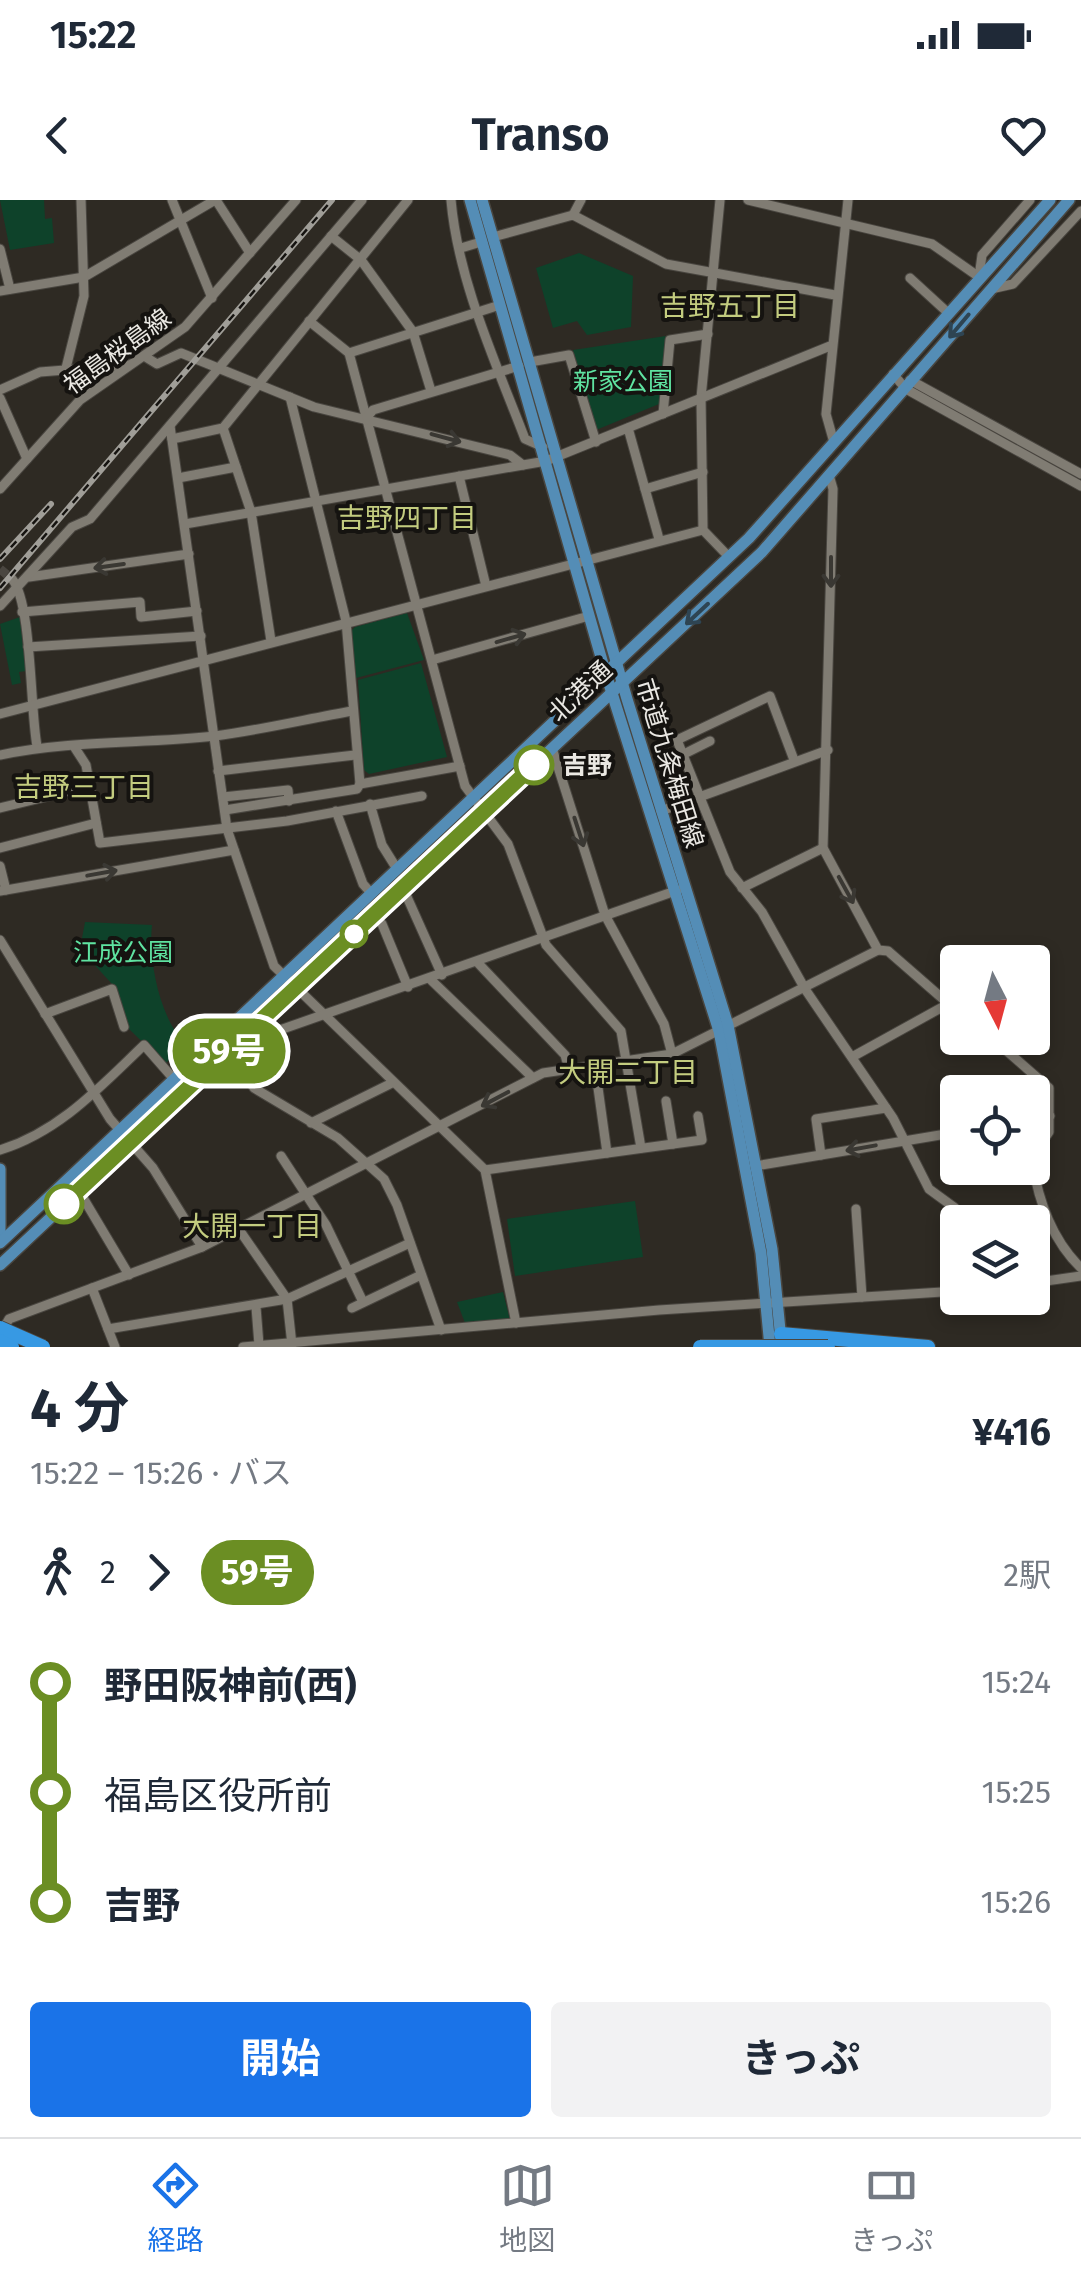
<!DOCTYPE html>
<html lang="ja">
<head>
<meta charset="utf-8">
<style>
	body { margin:0; font-family:"Fira Sans","Noto Sans JP",sans-serif; background:#f2f2f3; color:#1f2937; height:100vh; display:flex; flex-direction:column; font-size:38px; white-space:nowrap }
	* { box-sizing:border-box; margin:0 }
	p { font-size:32px; color:#747a83 }
	.icon { flex:none; width:55px; height:55px; fill:none; stroke:currentColor; stroke-width:2; stroke-linecap:round; stroke-linejoin:round }
	.map { position:relative; height:1147px; overflow:hidden }
	.details { display:flex; flex-direction:column; background:#fff; flex:1 }
	.details>* { flex:none }
	.badge { padding:0 20px; border-radius:32px; font-size:35px; line-height:65px }
	.needle { width:65px; rotate:174deg }
	.controls { position:absolute; left:940px; top:745px; display:grid; gap:20px }
	.controls a { display:grid; place-items:center; width:110px; height:110px; border-radius:10px; background:#fff; box-shadow:0 5px 15px #0003; font-size:50px }
	.map>.badge { position:absolute; translate:-50% -50%; box-shadow:0 0 0 5px #fff }
	.legs { display:flex; align-items:center; gap:15px; height:110px; padding:0 30px; font-size:32px }
	.legs p { margin-inline-start:auto }
	.head { display:flex; align-items:center; justify-content:space-between; height:170px; padding:0 30px }
	h1 { font-size:55px; font-weight:700; line-height:75px }
	.cta { display:flex; gap:20px; margin-top:auto; padding:20px 30px }
	.cta a { flex:1; height:115px; border-radius:10px; background:#1a73e8; color:#fff; font-size:40px; font-weight:700; line-height:115px; text-align:center }
	.cta a+a { background:#f2f2f3; color:#1f2937 }
	ul { padding:0 30px; list-style:none }
	li { display:flex; align-items:center; gap:35px; height:110px; font-size:38px }
	li i { display:grid; place-items:center; width:15px; height:100%; margin:0 12px; background:currentColor }
	li i::after { content:''; width:25px; height:25px; margin:-12px; border:8px solid; border-radius:50%; background:#fff }
	li p { margin-inline-start:auto }
	li:first-child i { background:linear-gradient(#0000 50%,currentColor 0) }
	li:last-child i { background:linear-gradient(currentColor 50%,#0000 0) }
	.status { display:flex; justify-content:space-between; align-items:center; height:70px; padding:0 50px; background:#fff; direction:ltr }
	.status svg { height:28px; fill:currentColor }
	header { display:flex; justify-content:space-between; align-items:center; height:130px; padding:0 30px; background:#fff; font-size:45px; font-weight:700 }
	.menu { display:flex; justify-content:space-around; align-items:center; height:140px; border-top:2px solid #e0e1e3; background:#fff; font-size:28px; color:#747a83 }
	.menu a { display:grid; justify-items:center; gap:5px }
	.menu .selected { color:#1a73e8 }
	.map>svg:first-child { display:block }
</style>
</head>
<body>
<div class="status"><b>15:22</b><svg viewBox="0 0 49 12"><path d="M0 12V9h3v3zM5 12V6h3v6zM10 12V3h3v9zM15 12V0h3v12zM26 1h20v11H26zM47 4h2v5h-2z"/></svg></div>
<header><svg class="icon" aria-label="back" viewBox="0 0 24 24"><path d="M15 5l-7 7 7 7"/></svg>Transo<svg class="icon" aria-label="heart" viewBox="0 0 24 24"><path d="M12 20l-8-8c-3-5 5-10 8-4 3-6 11-1 8 4z"/></svg></header>
<div class="map">
<svg width="1081" height="1147" viewBox="0 0 1081 1147">
	<rect width="100%" height="100%" fill="#2e2a23"/>
	<!-- green -->
	<g fill="#0e422a">
		<polygon points="0,0 44,0 45,19 52,18 54,43 10,50"/>
		<polygon points="579,53 633,76 631,127 587,135 577,121 553,128 536,68"/>
		<polygon points="666,136 659,204 596,230 573,150"/>
		<polygon points="407,413 424,460 356,478 351,431 355,427"/>
		<polygon points="20,417 26,471 19,472 21,483 12,485 0,424"/>
		<polygon points="421,463 447,557 369,574 364,570 358,480"/>
		<path d="M85 722 152 725C148 761 160 818 185 844L165 864 128 828 112 784 80 749Z"/>
		<polygon points="635,1001 643,1057 515,1076 507,1019"/>
		<polygon points="503,1092 510,1120 465,1123 457,1102"/>
	</g>
	<g fill="none" stroke-linecap="round" stroke-linejoin="round">
		<!-- minor-tunnel -->
		<polyline stroke="#4a4640" stroke-width="9" stroke-dasharray="9 4.5" stroke-linecap="butt" points="0,369 12,379"/>
		<defs>
			<g id="minor">
				<polyline points="172,0 212,98"/>
				<polyline points="216,0 250,53"/>
				<path d="M451 0C458 81 496 163 525 239L543 247"/>
				<polyline points="720,0 701,198 703,330 729,357"/>
				<polyline points="748,0 932,44 979,77"/>
				<polyline points="573,15 581,0"/>
				<polyline points="331,36 361,60 413,132 431,191"/>
				<polyline points="493,37 573,15 666,64 835,95"/>
				<polyline points="461,48 481,42"/>
				<polyline points="0,49 10,89"/>
				<polyline points="979,77 982,55 1030,0"/>
				<polyline points="910,78 946,111"/>
				<polyline points="991,89 1013,84 1081,11"/>
				<polyline points="0,91 84,77 215,0"/>
				<polyline points="309,121 349,153 465,586 508,644 546,745 621,831 641,948"/>
				<polyline points="349,153 500,105"/>
				<polyline points="144,156 157,164 181,153 314,207 510,255 523,265"/>
				<polyline points="530,162 569,155 596,242"/>
				<polyline points="66,168 84,96 81,0"/>
				<polyline points="893,174 906,189 1081,286"/>
				<polyline points="910,180 1081,274"/>
				<polyline points="0,190 40,172 128,165"/>
				<polyline points="290,197 346,421 360,584"/>
				<polyline points="0,198 27,259"/>
				<polyline points="663,214 670,140 708,134"/>
				<polyline points="367,217 373,210 519,166"/>
				<polyline points="170,226 227,629 274,766 485,970 516,1123"/>
				<polyline points="223,228 251,312 271,441"/>
				<polyline points="628,228 659,339"/>
				<polyline points="172,239 223,228 408,0"/>
				<polyline points="833,239 826,214 848,0"/>
				<polyline points="829,275 833,289 823,648 878,750 888,751 958,812"/>
				<polyline points="459,276 486,386"/>
				<polyline points="178,278 236,267"/>
				<polyline points="0,289 80,200 185,127 296,0"/>
				<polyline points="645,289 703,272"/>
				<polyline points="185,324 546,261 830,146"/>
				<polyline points="29,377 189,354"/>
				<path d="M12 379C32 402 30 510 37 546"/>
				<polyline points="0,406 72,327 90,319 362,0"/>
				<polyline points="22,412 140,402 141,417 197,411"/>
				<polyline points="28,447 201,436"/>
				<polyline points="432,460 589,416"/>
				<polyline points="0,514 703,330"/>
				<polyline points="75,548 86,565 100,643 287,621 422,596"/>
				<polyline points="552,548 605,715 664,824 672,854"/>
				<path d="M0 555C70 540 143 544 215 536 261 530 307 519 352 511"/>
				<polyline points="682,555 710,541"/>
				<polyline points="794,560 770,496 677,540 730,672 762,712 805,789 893,918 929,989 955,1008 960,1022"/>
				<polyline points="218,571 355,555"/>
				<polyline points="223,597 288,590 289,601"/>
				<polyline points="370,604 382,645 397,669"/>
				<polyline points="0,608 90,586"/>
				<polyline points="225,610 357,589 360,584 460,566"/>
				<polyline points="336,611 363,684 371,693"/>
				<polyline points="661,611 828,550"/>
				<polyline points="0,648 96,623"/>
				<polyline points="0,666 6,690"/>
				<polyline points="403,688 442,775"/>
				<polyline points="742,688 823,648"/>
				<polyline points="0,691 234,650"/>
				<polyline points="373,715 382,724 408,787"/>
				<polyline points="0,740 110,919 153,968 202,1047"/>
				<polyline points="478,763 565,855 569,869"/>
				<polyline points="430,779 533,878"/>
				<polyline points="45,814 112,789 124,827"/>
				<polyline points="273,827 277,831 678,690"/>
				<polyline points="992,838 1049,888 1049,932 1032,957"/>
				<polyline points="233,848 254,888 338,938 384,979 397,1005 441,1130"/>
				<polyline points="852,857 948,804"/>
				<polyline points="595,866 607,953"/>
				<polyline points="666,901 673,944"/>
				<polyline points="1032,919 1050,916"/>
				<polyline points="311,923 392,883"/>
				<path d="M0 950C59 932 100 887 144 845L172 877"/>
				<polyline points="821,955 816,919 886,908"/>
				<polyline points="281,956 326,1025 363,1102"/>
				<path d="M1032 960C1038 1000 1051 1039 1081 1068"/>
				<polyline points="755,966 958,932"/>
				<polyline points="485,970 702,940 698,916"/>
				<polyline points="79,991 129,1075"/>
				<polyline points="856,1009 862,1097"/>
				<polyline points="238,1028 287,1099 292,1145"/>
				<polyline points="1032,1083 1081,1076"/>
				<polyline points="92,1088 115,1147"/>
				<polyline points="256,1107 259,1145"/>
				<polyline points="352,1108 421,1075"/>
				<polyline points="108,1129 287,1099 410,1043"/>
				<polyline points="1,1133 9,1119 202,1047 543,873 672,854 878,750"/>
				<polyline points="243,1147 659,1110 958,1091"/>
			</g>
			<g id="major">
				<polyline points="470,0 605,471 719,831 761,1053 770,1147"/>
				<polyline points="482,0 627,499 728,825 772,1049 781,1140"/>
				<polyline points="0,969 0,1036"/>
				<polyline points="0,1043 749,338 1050,0"/>
				<polyline points="0,1065 762,352 1069,0"/>
			</g>
			<polyline id="highway" points="781,1134 928,1147"/>
		</defs>
		<!-- minor casing -->
		<use href="#minor" stroke="#494640" stroke-width="11"/>
		<!-- major casing -->
		<use href="#major" stroke="#494640" stroke-width="14"/>
		<!-- highway casing -->
		<use href="#highway" stroke="#494640" stroke-width="16"/>
		<!-- minor -->
		<use href="#minor" stroke="#807c73" stroke-width="9"/>
		<!-- major -->
		<use href="#major" stroke="#548db6" stroke-width="11"/>
		<!-- highway -->
		<use href="#highway" stroke="#3799e3" stroke-width="14"/>
		<defs>
			<g id="rail">
				<polyline points="0,359 51,304"/>
				<polyline points="0,388 332,0"/>
			</g>
		</defs>
		<!-- rail casing -->
		<use href="#rail" stroke="#a09e98" stroke-width="6"/>
		<!-- rail -->
		<use href="#rail" stroke="#151310" stroke-width="2.5" stroke-dasharray="8" stroke-linecap="butt"/>
		<defs>
			<g id="highway-bridge">
				<polyline points="0,1128 43,1147"/>
				<polyline points="0,1141 12,1147"/>
				<polyline points="700,1147 828,1147"/>
			</g>
		</defs>
		<!-- highway-bridge casing -->
		<use href="#highway-bridge" stroke="#494640" stroke-width="16" stroke-linecap="butt"/>
		<!-- highway-bridge -->
		<use href="#highway-bridge" stroke="#3799e3" stroke-width="14"/>
	</g>
	<!-- one-way arrows -->
	<defs><path id="oneway-shaft" d="M-6 0H5M1.5-3L5.5 0L1.5 3" fill="none" stroke-width="1.6" stroke-linecap="round" stroke-linejoin="round" transform="scale(2.5)"/></defs>
	<g stroke="#2e4452">
		<use href="#oneway-shaft" transform="translate(959 126) rotate(130)"/>
		<use href="#oneway-shaft" transform="translate(697 414) rotate(137)"/>
	</g>
	<g stroke="#3a3833">
		<use href="#oneway-shaft" transform="translate(446 238) rotate(15)"/>
		<use href="#oneway-shaft" transform="translate(109 366) rotate(172)"/>
		<use href="#oneway-shaft" transform="translate(831 372) rotate(90)"/>
		<use href="#oneway-shaft" transform="translate(511 438) rotate(-16)"/>
		<use href="#oneway-shaft" transform="translate(579 632) rotate(72)"/>
		<use href="#oneway-shaft" transform="translate(102 673) rotate(-10)"/>
		<use href="#oneway-shaft" transform="translate(846 690) rotate(61)"/>
		<use href="#oneway-shaft" transform="translate(495 899) rotate(152)"/>
		<use href="#oneway-shaft" transform="translate(861 948) rotate(170)"/>
	</g>
	<g fill="none" stroke-linecap="round" stroke-linejoin="round">
		<defs>
			<polyline id="line-1" points="64,1004 534,565"/>
		</defs>
		<!-- line-1 casing -->
		<use href="#line-1" stroke="#fff" stroke-width="22"/>
		<!-- line-1 -->
		<use href="#line-1" stroke="#6b8e23" stroke-width="15"/>
	</g>
	<!-- markers -->
	<g fill="#fff" stroke="#6b8e23" stroke-width="5">
		<circle cx="534" cy="565" r="18"/>
		<circle cx="354" cy="734" r="12"/>
		<circle cx="64" cy="1004" r="18"/>
	</g>
	<g text-anchor="middle" stroke-width="8" stroke-linejoin="round" paint-order="stroke">
		<!-- street labels -->
		<g font-size="25" fill="#eae8e3" stroke="#151310">
			<text transform="translate(117 151) rotate(-36)" y="9">福島桜島線</text>
			<text transform="translate(580 491) rotate(-43)" y="9">北港通</text>
			<text transform="translate(670 563) rotate(73)" y="9">市道九条梅田線</text>
		</g>
		<!-- park labels -->
		<g font-size="25" fill="#5fe3a1" stroke="#151310">
			<text x="623" y="190">新家公園</text>
			<text x="123" y="761">江成公園</text>
		</g>
		<!-- stop labels -->
		<g font-size="25" font-weight="bold" fill="#eae8e3" stroke="#151310" text-anchor="start">
			<text x="562" y="574">吉野</text>
		</g>
		<!-- neighbourhood labels -->
		<g font-size="28" fill="#c3cc7f" stroke="#151310">
			<text x="730" y="116">吉野五丁目</text>
			<text x="407" y="328">吉野四丁目</text>
			<text x="84" y="597">吉野三丁目</text>
			<text x="628" y="882">大開二丁目</text>
			<text x="252" y="1036">大開一丁目</text>
		</g>
	</g>
</svg>
<div class="controls">
<a><svg class="needle" viewBox="-14 -14 28 28"><path d="M0-13l5 13h-10z" fill="#e53935"/><path d="M0 13l5-13h-10z" fill="#747a83"/></svg></a>
<a><svg class="icon" aria-label="locate" viewBox="0 0 24 24"><circle cx="12" cy="12" r="6"/><path d="M12 2v4M12 18v4M2 12h4M18 12h4"/></svg></a>
<a><svg class="icon" aria-label="layers" viewBox="0 0 24 24"><path d="M12 4l9 5-9 5-9-5zM3 14l9 5 9-5"/></svg></a>
</div>
<b class="badge" style="left:229px;top:851px;background:#6b8e23;color:#fff">59号</b>
</div>
<section class="details">
<div class="head"><div><h1>4 分</h1><p>15:22 – 15:26 · バス</p></div><b>¥416</b></div>
<div class="legs"><svg class="icon" aria-label="walk" viewBox="0 0 24 24"><circle cx="13" cy="4" r="2"/><path d="M13 8l-2 6 4 7M11 14l-3 7M7 12l3-4h3l4 4"/></svg>2<svg class="icon" aria-label="forward" viewBox="0 0 24 24"><path d="M9 5l7 7-7 7"/></svg><b class="badge" style="background:#6b8e23;color:#fff">59号</b><p>2駅</p></div>
<ul>
<li><i style="color:#6b8e23"></i><b>野田阪神前(西)</b><p>15:24</p></li>
<li><i style="color:#6b8e23"></i><span>福島区役所前</span><p>15:25</p></li>
<li><i style="color:#6b8e23"></i><b>吉野</b><p>15:26</p></li>
</ul>
<div class="cta"><a>開始</a><a>きっぷ</a></div>
</section>
<nav class="menu">
<a class="selected"><svg class="icon" aria-label="directions" viewBox="0 0 24 24"><path d="M12 3l9 9-9 9-9-9zM9 14v-3h6M13 9l2 2-2 2"/></svg>経路</a>
<a><svg class="icon" aria-label="map" viewBox="0 0 24 24"><path d="M3 6l6-2 6 2 6-2v14l-6 2-6-2-6 2zM9 4v14M15 6v14"/></svg>地図</a>
<a><svg class="icon" aria-label="tickets" viewBox="0 0 24 24"><path d="M3 7h18v10H3zM15 7v10"/></svg>きっぷ</a>
</nav>
</body>
</html>
